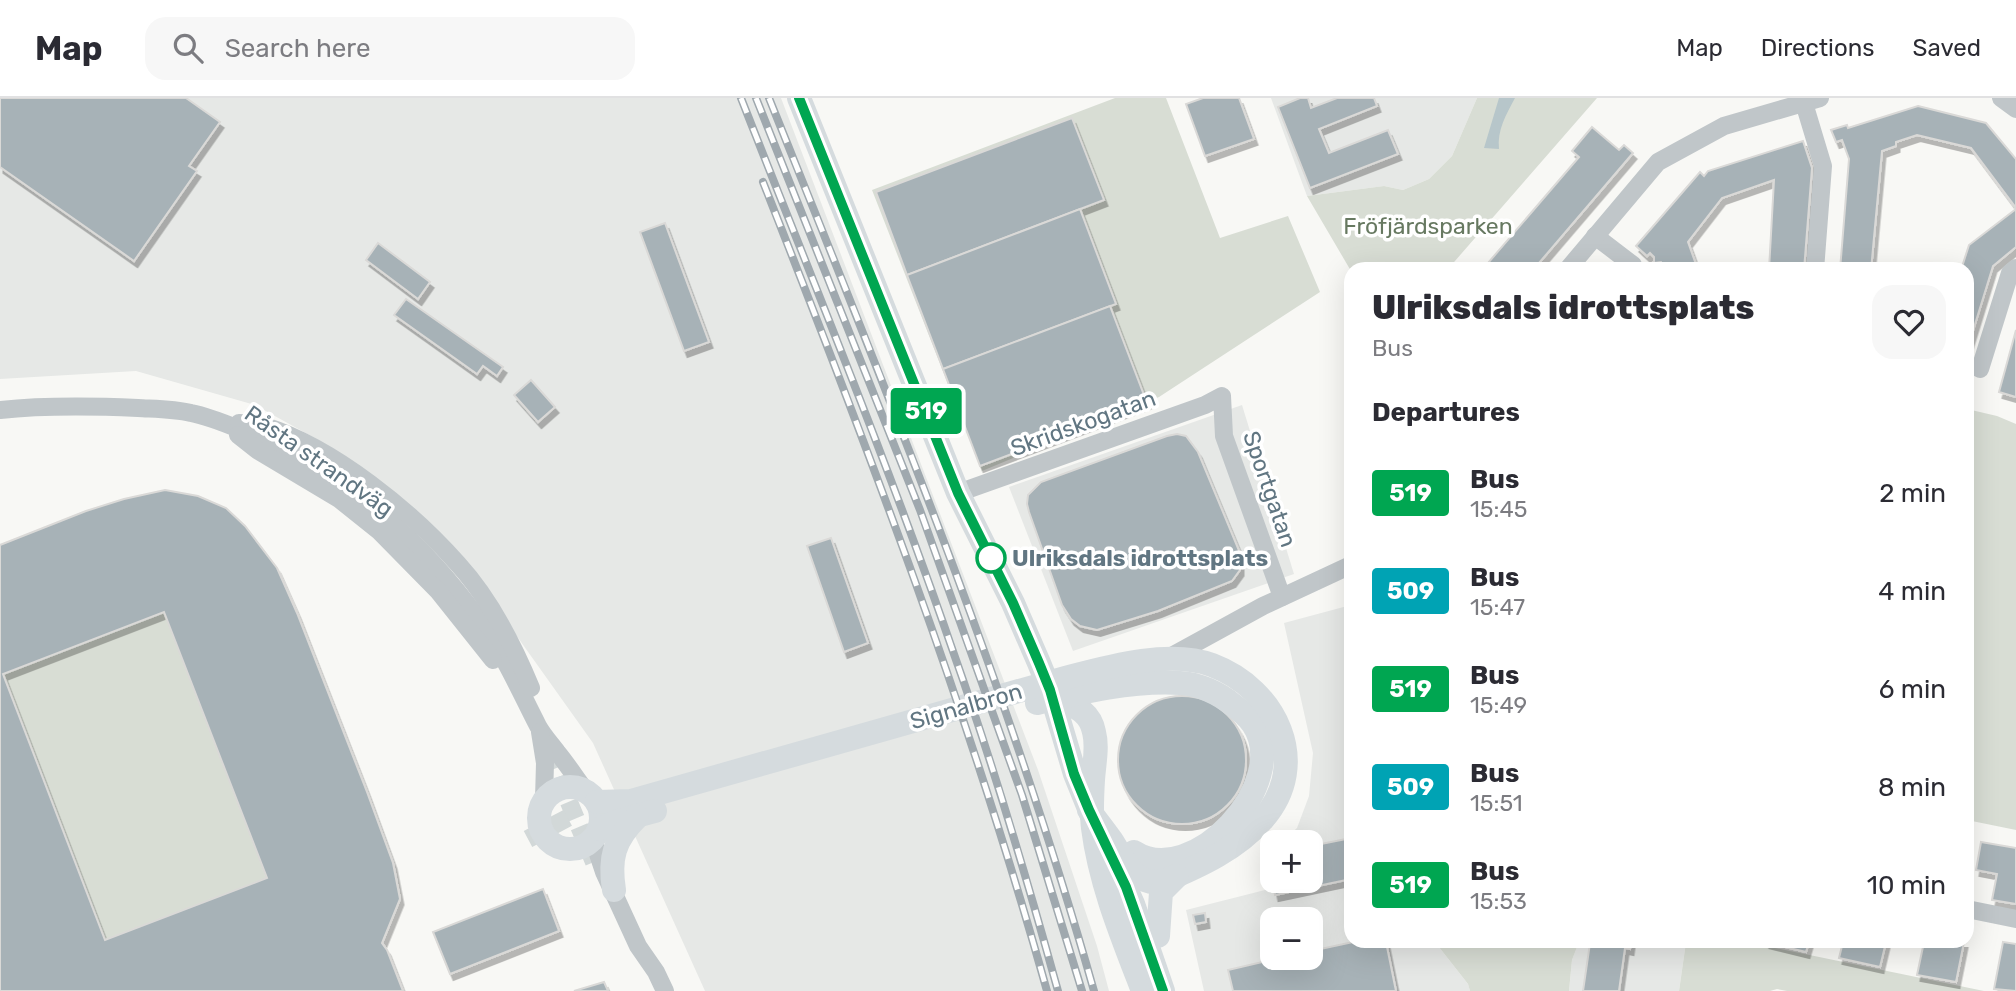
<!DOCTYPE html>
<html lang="en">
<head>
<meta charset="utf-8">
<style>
	body { margin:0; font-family:Rubik,sans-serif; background:#f7f7f7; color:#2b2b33; height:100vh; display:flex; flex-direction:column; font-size:26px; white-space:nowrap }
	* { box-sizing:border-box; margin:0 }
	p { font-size:23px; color:#7c7c81 }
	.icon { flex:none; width:38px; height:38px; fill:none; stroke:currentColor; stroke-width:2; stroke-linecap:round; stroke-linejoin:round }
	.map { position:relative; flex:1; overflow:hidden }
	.details { position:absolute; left:1344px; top:164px; width:630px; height:686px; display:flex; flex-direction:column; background:#fff; border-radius:21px; box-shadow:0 7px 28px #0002 }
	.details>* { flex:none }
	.badge { padding:0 14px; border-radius:5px; font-size:24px; line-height:46px }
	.tools { position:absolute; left:1260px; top:732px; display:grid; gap:14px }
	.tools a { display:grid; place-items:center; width:63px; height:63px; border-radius:14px; background:#fff; box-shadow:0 7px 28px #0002; font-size:35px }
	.map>.badge { position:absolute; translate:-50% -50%; box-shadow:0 0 0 4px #fff }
	h2 { padding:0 28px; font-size:26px; line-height:63px }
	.round { display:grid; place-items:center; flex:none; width:74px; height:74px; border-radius:21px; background:#f7f7f7 }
	.summary { display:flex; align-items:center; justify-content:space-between; height:119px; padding:0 28px }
	h1 { font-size:33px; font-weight:800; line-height:52px }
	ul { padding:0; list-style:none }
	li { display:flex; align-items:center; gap:21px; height:98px; padding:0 28px }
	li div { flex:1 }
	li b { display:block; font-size:26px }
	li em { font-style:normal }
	li .badge { min-width:77px; font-weight:700; text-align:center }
	header { display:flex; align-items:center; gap:42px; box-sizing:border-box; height:98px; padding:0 35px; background:#fff; border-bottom:2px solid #e1e1e2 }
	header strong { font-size:33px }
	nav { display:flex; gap:38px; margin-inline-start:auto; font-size:24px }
	.search { width:490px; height:63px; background:#f7f7f7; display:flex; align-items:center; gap:18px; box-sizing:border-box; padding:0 24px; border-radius:21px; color:#7c7c81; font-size:26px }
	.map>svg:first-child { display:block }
</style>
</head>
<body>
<header>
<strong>Map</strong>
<div class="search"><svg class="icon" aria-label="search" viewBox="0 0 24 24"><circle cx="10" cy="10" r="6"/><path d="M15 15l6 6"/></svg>Search here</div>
<nav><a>Map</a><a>Directions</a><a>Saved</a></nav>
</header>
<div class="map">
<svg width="2016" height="893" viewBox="0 0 2016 893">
	<defs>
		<filter id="shadow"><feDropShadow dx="3.5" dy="6" stdDeviation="0" flood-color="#0004"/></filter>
	</defs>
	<rect width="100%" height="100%" fill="#f8f8f5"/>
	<!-- built -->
	<g fill="#e6e8e6" fill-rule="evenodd">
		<polygon points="0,0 781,0 1038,672 1097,848 1109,893 705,893 593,645 466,467 320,343 255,307 136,273 0,281"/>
		<polygon points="1271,0 1477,0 1452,58 1429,81 1403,92 1384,88 1307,98"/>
		<polygon points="1242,307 1294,476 1073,553 1009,389"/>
		<path d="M1351 507V844H1435L1468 886 1470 893H1204L1186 812 1273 790 1267 758 1272 753V782H1311V744H1282L1297 730 1309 698 1313 655 1284 525ZM1272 821H1311V859H1272Z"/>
		<polygon points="1579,844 1686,844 1679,893 1569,893 1572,862"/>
	</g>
	<!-- green -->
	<g fill="#d8ddd4">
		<polygon points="1115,0 1166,0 1220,140 1288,118 1320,194 1159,299 982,373 872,92"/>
		<polygon points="1477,0 1597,0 1448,171 1351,173 1307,98 1384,88 1403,92 1429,81 1452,58"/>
		<polygon points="1967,311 1997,318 2016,326 2016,732 1967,722"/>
		<polygon points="164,514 267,780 105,842 3,576"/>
		<polygon points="1435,844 1579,844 1572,862 1569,893 1470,893 1468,886"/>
		<polygon points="1686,844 1746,844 1984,893 1787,893 1777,891 1770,893 1679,893"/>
	</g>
	<!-- water -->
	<path fill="#b7c6ca" d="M1499 0H1515C1506 17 1497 32 1499 51L1484 50Z"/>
	<!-- building -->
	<g fill="#a7b2b7" stroke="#dad9d7" stroke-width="2" fill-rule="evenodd" filter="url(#shadow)">
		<polygon points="0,0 186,0 220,24 189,68 197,73 134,163 0,69"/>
		<polygon points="1203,0 1239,0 1254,41 1205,58 1186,6"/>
		<polygon points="1300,0 1308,0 1311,10 1337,0 1374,0 1377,8 1319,31 1329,55 1388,32 1398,56 1310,90 1278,9"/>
		<polygon points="1918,8 1986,25 2016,61 2016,110 1971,50 1917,37 1896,44 1896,48 1882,53 1871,172 1840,172 1849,61 1842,42 1836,44 1831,32 1847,27 1848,30"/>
		<polygon points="1072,20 1104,102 907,177 876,94"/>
		<polygon points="1592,29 1619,52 1624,47 1633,55 1533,172 1482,172 1579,59 1572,53"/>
		<polygon points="1803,43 1812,70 1804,172 1769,172 1774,82 1722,100 1688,144 1698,172 1664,172 1661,164 1654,165 1654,159 1650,155 1647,158 1636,148 1700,74 1704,78 1708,73"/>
		<polygon points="1080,111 1116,206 943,271 907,177"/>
		<polygon points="2016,111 2016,149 1993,168 1967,252 1967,172 1961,172 1969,147"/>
		<polygon points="665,125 709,244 684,253 640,134"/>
		<polygon points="378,145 430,184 418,201 366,162"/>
		<polygon points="406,201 503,269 497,278 483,268 477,276 394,217"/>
		<polygon points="1110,208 1147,305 980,368 943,271"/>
		<polygon points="2016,232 2016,299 1999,294"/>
		<polygon points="531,282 555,309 538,324 514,297"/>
		<polygon points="1177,336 1186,338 1198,354 1240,455 1240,472 1232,483 1158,513 1097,532 1080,528 1071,521 1062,507 1029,414 1027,406 1028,397 1041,384 1167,338"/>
		<path d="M165 392 198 398 226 410 245 428 277 470 297 515 367 694 393 765 400 801 382 845 387 852 403 893H0V447L86 413 124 401ZM164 514 267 780 105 842 3 576Z"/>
		<polygon points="831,440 868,545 844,554 807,448"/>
		<circle cx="1182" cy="662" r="64"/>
		<polygon points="1351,740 1351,781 1275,797 1267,758 1272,757 1272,782 1311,782 1311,748"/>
		<polygon points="1981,744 2016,750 2016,806 1992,802 1997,776 1976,772"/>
		<polygon points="543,791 559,833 450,876 433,834"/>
		<polygon points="1205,815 1206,824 1195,826 1193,817"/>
		<polygon points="1353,844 1386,844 1396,893 1233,893 1228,872 1284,859 1311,859 1311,853"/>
		<polygon points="1598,844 1631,844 1630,851 1625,850 1619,893 1583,893 1590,845 1598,846"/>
		<polygon points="1765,844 1809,844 1806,854"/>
		<polygon points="1843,844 1886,844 1880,869 1839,860"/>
		<polygon points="1924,844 1964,844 1956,884 1917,877"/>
		<polygon points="2003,844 2016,846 2016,893 1994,891"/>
		<polygon points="604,884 608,893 574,893"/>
	</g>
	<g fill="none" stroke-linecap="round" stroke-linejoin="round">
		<!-- street-tunnel -->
		<g stroke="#d2d8d8" stroke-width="18" stroke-dasharray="18 9" stroke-linecap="butt">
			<polyline points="548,654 594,764"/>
			<polyline points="528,741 573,717"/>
		</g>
		<!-- street -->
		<g stroke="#c0c6c9" stroke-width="18">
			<polyline points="2001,0 2016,11"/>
			<polyline points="1804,5 1823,68 1815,172"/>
			<polyline points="1595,138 1633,167 1635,172"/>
			<polyline points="1567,172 1658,64 1724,28 1820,0"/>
			<polyline points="1980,271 2010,175 2016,170"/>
			<path d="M0 312C46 307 92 308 138 310 155 311 174 311 191 315 212 319 231 328 251 336 343 374 421 441 479 522 504 556 519 591 538 628 543 637 551 646 557 654 567 666 576 680 585 692"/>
			<path d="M239 325C248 326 257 326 265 328 334 350 411 413 458 466 490 501 513 546 531 590"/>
			<polyline points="238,337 257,352 339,401 379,433 438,493 493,562"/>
			<polyline points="958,395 1205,307 1222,298 1224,338 1282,499"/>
			<polyline points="1170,559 1263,508 1351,467"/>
			<polyline points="540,634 545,665 544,701"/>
			<polyline points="593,741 604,774 638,848 656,874 665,893"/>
			<polyline points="1967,811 2016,821"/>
		</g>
		<!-- secondary -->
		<g stroke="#d5dbde" stroke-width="24">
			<polyline points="799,0 958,395 1013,505 1039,565 1050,592 1075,676 1096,728"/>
			<path d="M1057 600C1074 608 1090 613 1094 634 1098 649 1094 666 1093 682 1092 698 1091 714 1093 730 1100 786 1123 841 1143 893"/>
			<path d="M1037 605C1081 594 1134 582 1180 585 1199 586 1219 595 1233 607 1240 612 1248 619 1253 626 1293 685 1192 792 1134 754"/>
			<circle cx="570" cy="720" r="31"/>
			<path d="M597 704 631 703 1065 580C1107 569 1170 551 1212 567 1276 591 1312 665 1263 721 1237 751 1200 768 1164 783 1135 790 1125 763 1112 743 1105 733 1097 723 1089 712"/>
			<polyline points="599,731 618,723 655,713"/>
			<polyline points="1114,764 1133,806 1163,893"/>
			<path d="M614 792C609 760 614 742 637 719"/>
			<polyline points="1158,838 1161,794 1177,778"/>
		</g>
		<defs>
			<g id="rail">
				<path d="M741 0C814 186 890 370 955 559 994 669 1027 781 1058 893"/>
				<polyline points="756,0 920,412 1022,697 1082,893"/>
				<path d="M769 0C887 294 1008 588 1094 893"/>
				<path d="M763 84C868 350 970 617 1047 893"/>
			</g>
		</defs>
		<!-- rail casing -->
		<use href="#rail" stroke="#9fa8ae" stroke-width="8"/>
		<!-- rail -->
		<use href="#rail" stroke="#fff" stroke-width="5" stroke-dasharray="16" stroke-linecap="butt"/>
	</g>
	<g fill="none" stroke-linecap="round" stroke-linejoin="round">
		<defs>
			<polyline id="line" points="799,0 958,395 1013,505 1039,565 1050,592 1074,676 1089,712 1126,789 1163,893"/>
		</defs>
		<!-- line casing -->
		<use href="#line" stroke="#fff" stroke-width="16"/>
		<!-- line -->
		<use href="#line" stroke="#00a651" stroke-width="10"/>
	</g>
	<!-- markers -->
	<circle fill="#fff" stroke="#00a651" stroke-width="3.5" cx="991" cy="460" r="14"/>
	<g text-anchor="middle" stroke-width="7" stroke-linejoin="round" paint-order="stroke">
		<!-- park labels -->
		<g font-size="23" fill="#677961" stroke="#fff">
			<text x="1428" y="136">Fröfjärdsparken</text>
		</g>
		<!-- street labels -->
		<g font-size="23" fill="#617682" stroke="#fff">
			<text transform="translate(1083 325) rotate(-20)" y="8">Skridskogatan</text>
			<text transform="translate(319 363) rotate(35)" y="8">Råsta strandväg</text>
			<text transform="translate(1270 391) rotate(71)" y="8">Sportgatan</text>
			<text transform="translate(966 608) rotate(-16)" y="8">Signalbron</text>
		</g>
		<!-- stop labels -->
		<g font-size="23" font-weight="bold" fill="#617682" stroke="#fff" text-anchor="start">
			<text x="1012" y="468">Ulriksdals idrottsplats</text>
		</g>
	</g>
</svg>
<div class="tools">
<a>+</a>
<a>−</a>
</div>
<b class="badge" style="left:926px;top:313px;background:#00a651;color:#fff">519</b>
<section class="details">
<div class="summary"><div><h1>Ulriksdals idrottsplats</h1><p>Bus</p></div><a class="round"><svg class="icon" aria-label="heart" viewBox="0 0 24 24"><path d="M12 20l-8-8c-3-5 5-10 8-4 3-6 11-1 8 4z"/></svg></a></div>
<h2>Departures</h2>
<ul>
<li><span class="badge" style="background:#00a651;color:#fff">519</span><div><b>Bus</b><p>15:45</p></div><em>2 min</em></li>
<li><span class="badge" style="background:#00a3b4;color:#fff">509</span><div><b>Bus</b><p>15:47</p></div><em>4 min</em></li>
<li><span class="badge" style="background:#00a651;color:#fff">519</span><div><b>Bus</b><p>15:49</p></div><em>6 min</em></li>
<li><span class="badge" style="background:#00a3b4;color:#fff">509</span><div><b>Bus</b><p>15:51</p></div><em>8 min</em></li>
<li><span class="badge" style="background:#00a651;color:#fff">519</span><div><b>Bus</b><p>15:53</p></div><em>10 min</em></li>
</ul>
</section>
</div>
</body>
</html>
